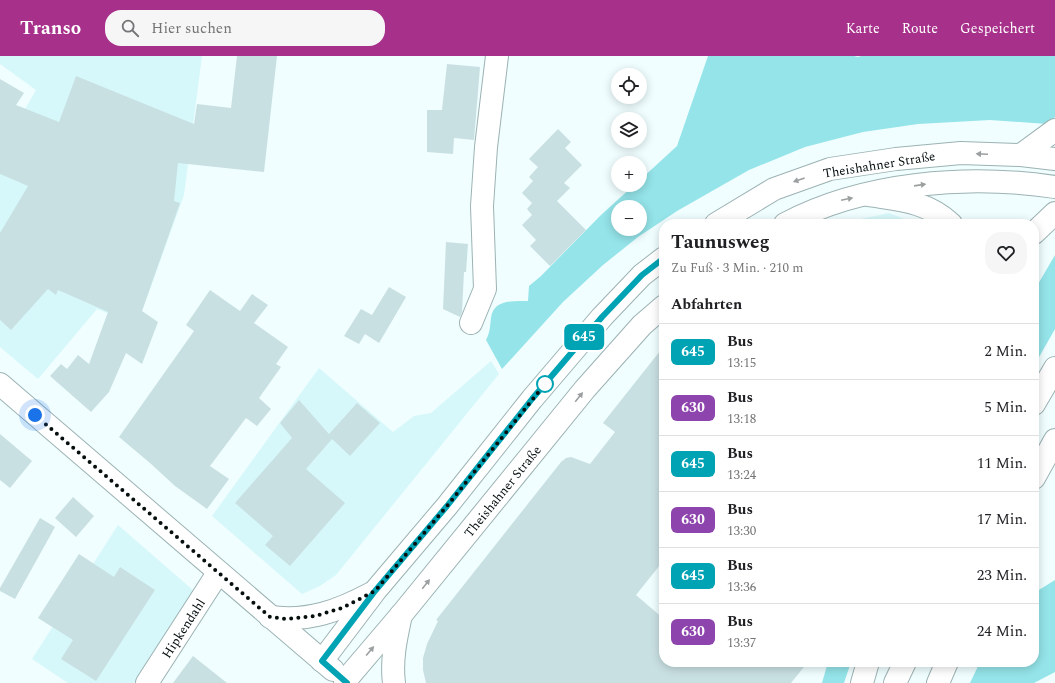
<!DOCTYPE html>
<html lang="de">
<head>
<meta charset="utf-8">
<style>
	body { margin:0; font-family:Spectral,serif; background:#f6f6f6; color:#202124; height:100vh; display:flex; flex-direction:column; font-size:15px; white-space:nowrap }
	* { box-sizing:border-box; margin:0 }
	p { font-size:13px; color:#757577 }
	.icon { flex:none; width:22px; height:22px; fill:none; stroke:currentColor; stroke-width:2; stroke-linecap:round; stroke-linejoin:round }
	.map { position:relative; flex:1; overflow:hidden }
	.panel { position:absolute; left:659px; top:163px; width:380px; height:448px; display:flex; flex-direction:column; background:#fff; border-radius:16px; box-shadow:0 2px 10px #0003 }
	.panel>* { flex:none }
	.badge { padding:0 8px; border-radius:6px; font-size:14px; line-height:26px }
	.controls { position:absolute; left:611px; top:12px; display:grid; gap:8px }
	.controls a { display:grid; place-items:center; width:36px; height:36px; border-radius:50%; background:#fff; box-shadow:0 2px 10px #0003; font-size:20px }
	.you { position:absolute; width:20px; height:20px; margin:-10px; border:3px solid #fff; border-radius:50%; background:#1a73e8; box-shadow:0 0 0 6px #1a73e833 }
	.map>.badge { position:absolute; translate:-50% -50%; box-shadow:0 0 0 2px #fff }
	h2 { padding:0 12px; font-size:15px; line-height:36px }
	.round { display:grid; place-items:center; flex:none; width:42px; height:42px; border-radius:16px; background:#f6f6f6 }
	.headline { display:flex; align-items:center; justify-content:space-between; height:68px; padding:0 12px }
	h1 { font-size:19px; font-weight:700; line-height:30px }
	ul { padding:0; list-style:none }
	li { display:flex; align-items:center; gap:12px; height:56px; padding:0 12px; border-top:1px solid #e0e0e0 }
	li div { flex:1 }
	li b { display:block; font-size:15px }
	li em { font-style:normal }
	li .badge { min-width:44px; font-weight:700; text-align:center }
	header { display:flex; align-items:center; gap:24px; box-sizing:border-box; height:56px; padding:0 20px; background:#a7318a; color:#fff }
	header strong { font-size:19px }
	nav { display:flex; gap:22px; margin-inline-start:auto; font-size:14px }
	.search { width:280px; height:36px; background:#f6f6f6; display:flex; align-items:center; gap:10px; box-sizing:border-box; padding:0 14px; border-radius:16px; color:#757577; font-size:15px }
	.map>svg:first-child { display:block }
</style>
</head>
<body>
<header>
<strong>Transo</strong>
<div class="search"><svg class="icon" aria-label="search" viewBox="0 0 24 24"><circle cx="10" cy="10" r="6"/><path d="M15 15l6 6"/></svg>Hier suchen</div>
<nav><a>Karte</a><a>Route</a><a>Gespeichert</a></nav>
</header>
<div class="map">
<svg width="1055" height="627" viewBox="0 0 1055 627">
	<rect width="100%" height="100%" fill="#f0feff"/>
	<!-- built -->
	<g fill="#d7f8fa">
		<polygon points="0,0 202,0 184,139 137,269 97,253 38,323 0,291 0,97 36,34 0,8"/>
		<polygon points="889,157 917,168 836,168 837,168"/>
		<polygon points="491,305 499,318 336,519 320,530 302,538 212,460 319,312 393,376 414,360 431,357"/>
		<polygon points="118,469 194,535 134,627 68,627 32,603"/>
	</g>
	<!-- green -->
	<g fill="#94e4e9" fill-rule="evenodd">
		<path d="M708 0H854L858 1 861 0H1055V61L1047 68 990 64 918 68 863 76 805 91 749 114 677 155 638 181 603 209 563 246 502 313 486 284C490 277 490 270 491 262 493 243 513 245 528 245L529 230 541 220 601 159 634 129H640V124L677 90ZM618 151H640V173H618Z"/>
		<polygon points="1055,199 1055,273 1034,310 1034,235"/>
		<polygon points="1055,524 1055,616 1034,627 970,627 980,606 1034,606 1034,537"/>
		<polygon points="828,606 851,606 844,627 822,627"/>
	</g>
	<!-- building -->
	<g fill="#c9e0e2">
		<polygon points="237,0 277,0 264,116 178,107 174,145 180,147 142,255 158,266 142,308 126,297 109,336 91,356 50,320 61,308 67,313 78,299 89,308 108,256 58,234 56,239 48,233 11,274 0,264 0,177 28,130 0,118 0,23 24,37 16,49 59,66 76,20 194,68 197,48 231,52"/>
		<polygon points="447,8 480,11 474,84 454,82 453,98 427,96 427,54 442,54"/>
		<polygon points="558,73 571,86 565,92 582,109 564,127 570,132 557,145 586,174 550,210 530,190 536,184 522,169 532,159 527,153 532,147 522,137 533,125 529,121 538,111 529,103"/>
		<polygon points="446,186 468,188 466,216 464,216 462,256 460,261 443,253"/>
		<polygon points="389,231 406,241 379,287 365,278 359,288 344,280 361,253 372,259"/>
		<polygon points="210,234 240,255 252,238 268,249 254,267 288,291 276,308 281,311 259,342 271,353 257,370 246,362 210,410 229,423 207,453 175,430 150,407 119,381 194,275 186,269"/>
		<polygon points="664,290 664,504 636,539 664,563 664,606 808,606 791,627 426,627 423,614 423,602 427,588 438,565 436,564 561,406 566,402 571,401 590,408 615,376 603,367"/>
		<polygon points="299,344 329,378 357,347 380,367 350,400 332,383 306,413 345,447 290,510 265,489 273,480 235,447 292,382 280,367"/>
		<polygon points="0,378 32,405 10,432 0,424"/>
		<polygon points="73,441 94,460 76,481 55,462"/>
		<polygon points="40,462 55,471 15,543 0,535 0,532"/>
		<polygon points="79,498 114,521 120,511 155,534 96,625 61,603 73,584 38,562"/>
		<polygon points="193,600 227,627 173,627"/>
	</g>
	<g fill="none" stroke-linecap="round" stroke-linejoin="round">
		<defs>
			<g id="minor">
				<polyline points="471,267 485,233 482,150 486,91 497,0"/>
				<polyline points="147,627 218,517"/>
			</g>
			<g id="major">
				<polyline points="716,168 774,133 830,113 896,103 961,97 1021,99 1055,103"/>
				<path d="M785 168C864 126 968 118 1055 131"/>
				<polyline points="0,328 333,614"/>
				<path d="M270 561C309 566 338 555 372 537"/>
				<polyline points="322,605 375,535 447,450 532,343 602,261 642,219 664,202"/>
				<polyline points="345,625 402,558 585,333 642,269 664,250"/>
				<path d="M394 627C391 604 396 582 401 559"/>
			</g>
			<g id="highway">
				<polyline points="1021,99 1055,74"/>
				<path d="M868 139C899 144 927 145 951 168"/>
				<polyline points="1034,177 1055,157"/>
				<polyline points="1034,348 1055,312"/>
				<polyline points="1034,422 1055,384"/>
				<polyline points="862,627 868,606"/>
				<polyline points="895,627 905,606"/>
				<polyline points="938,627 947,606"/>
			</g>
		</defs>
		<!-- minor casing -->
		<use href="#minor" stroke="#9cb2b3" stroke-width="24"/>
		<!-- major casing -->
		<use href="#major" stroke="#9cb2b3" stroke-width="24"/>
		<!-- highway casing -->
		<use href="#highway" stroke="#9cb2b3" stroke-width="24"/>
		<!-- minor -->
		<use href="#minor" stroke="#fff" stroke-width="22"/>
		<!-- major -->
		<use href="#major" stroke="#fff" stroke-width="22"/>
		<!-- highway -->
		<use href="#highway" stroke="#fff" stroke-width="22"/>
	</g>
	<!-- one-way arrows -->
	<defs><path id="oneway-solid" d="M-6-.8H1V-3.2L6.5 0L1 3.2V.8H-6Z"/></defs>
	<g fill="#9b9f9f">
		<use href="#oneway-solid" transform="translate(982 98) rotate(-177)"/>
		<use href="#oneway-solid" transform="translate(799 124) rotate(161)"/>
		<use href="#oneway-solid" transform="translate(920 129) rotate(-8)"/>
		<use href="#oneway-solid" transform="translate(847 143) rotate(-12)"/>
		<use href="#oneway-solid" transform="translate(579 341) rotate(-51)"/>
		<use href="#oneway-solid" transform="translate(426 528) rotate(-51)"/>
		<use href="#oneway-solid" transform="translate(370 595) rotate(-50)"/>
	</g>
	<g fill="none" stroke-linecap="round" stroke-linejoin="round">
		<defs>
			<polyline id="line" points="347,627 322,605 375,535 447,450 532,343 602,261 642,219 664,202"/>
		</defs>
		<!-- line casing -->
		<use href="#line" stroke="#fff" stroke-width="9"/>
		<!-- line -->
		<use href="#line" stroke="#00a3b4" stroke-width="6"/>
		<!-- walk -->
		<polyline stroke="#060e0e" stroke-width="4" stroke-dasharray="0 7.2" points="35,359 270,561 286,563 315,560 342,552 375,535 447,450 545,328"/>
	</g>
	<!-- markers -->
	<circle fill="#fff" stroke="#00a3b4" stroke-width="2" cx="545" cy="328" r="8"/>
	<g text-anchor="middle" stroke-width="3" stroke-linejoin="round" paint-order="stroke">
		<!-- street labels -->
		<g font-size="13" fill="#060e0e" stroke="#fff">
			<text transform="translate(879 108) rotate(-9)" y="5">Theishahner Straße</text>
			<text transform="translate(502 435) rotate(-51)" y="5">Theishahner Straße</text>
			<text transform="translate(183 572) rotate(-57)" y="5">Hipkendahl</text>
		</g>
	</g>
</svg>
<div class="controls">
<a><svg class="icon" aria-label="locate" viewBox="0 0 24 24"><circle cx="12" cy="12" r="6"/><path d="M12 2v4M12 18v4M2 12h4M18 12h4"/></svg></a>
<a><svg class="icon" aria-label="layers" viewBox="0 0 24 24"><path d="M12 4l9 5-9 5-9-5zM3 14l9 5 9-5"/></svg></a>
<a>+</a>
<a>−</a>
</div>
<div class="you" style="left:35px;top:359px"></div>
<b class="badge" style="left:584px;top:281px;background:#00a3b4;color:#fff">645</b>
<section class="panel">
<div class="headline"><div><h1>Taunusweg</h1><p>Zu Fuß · 3 Min. · 210 m</p></div><a class="round"><svg class="icon" aria-label="heart" viewBox="0 0 24 24"><path d="M12 20l-8-8c-3-5 5-10 8-4 3-6 11-1 8 4z"/></svg></a></div>
<h2>Abfahrten</h2>
<ul>
<li><span class="badge" style="background:#00a3b4;color:#fff">645</span><div><b>Bus</b><p>13:15</p></div><em>2 Min.</em></li>
<li><span class="badge" style="background:#8e44ad;color:#fff">630</span><div><b>Bus</b><p>13:18</p></div><em>5 Min.</em></li>
<li><span class="badge" style="background:#00a3b4;color:#fff">645</span><div><b>Bus</b><p>13:24</p></div><em>11 Min.</em></li>
<li><span class="badge" style="background:#8e44ad;color:#fff">630</span><div><b>Bus</b><p>13:30</p></div><em>17 Min.</em></li>
<li><span class="badge" style="background:#00a3b4;color:#fff">645</span><div><b>Bus</b><p>13:36</p></div><em>23 Min.</em></li>
<li><span class="badge" style="background:#8e44ad;color:#fff">630</span><div><b>Bus</b><p>13:37</p></div><em>24 Min.</em></li>
</ul>
</section>
</div>
</body>
</html>
